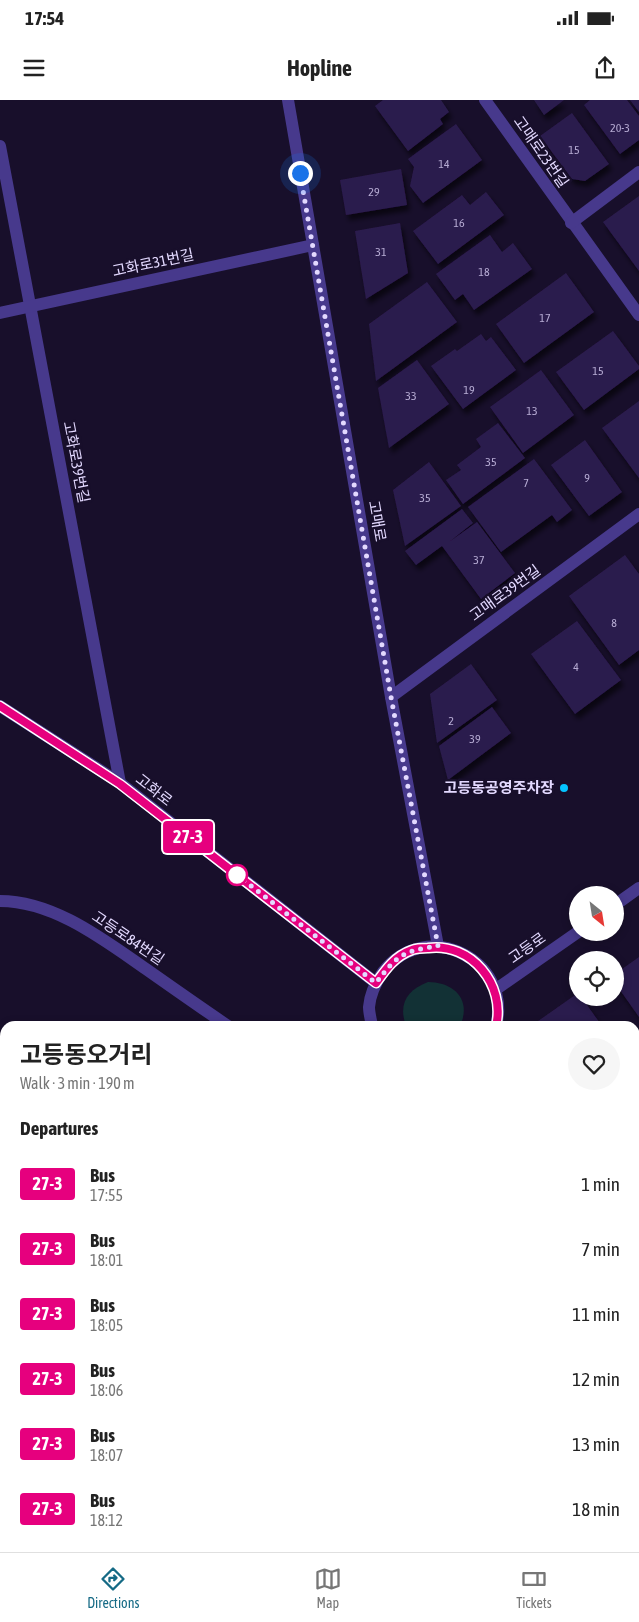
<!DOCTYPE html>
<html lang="en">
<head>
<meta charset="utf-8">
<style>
	body { margin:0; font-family:"Asap Condensed","Noto Sans KR",sans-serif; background:#f6f6f6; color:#222; height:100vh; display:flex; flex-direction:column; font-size:19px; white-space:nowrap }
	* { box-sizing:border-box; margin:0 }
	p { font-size:16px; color:#767676 }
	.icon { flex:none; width:28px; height:28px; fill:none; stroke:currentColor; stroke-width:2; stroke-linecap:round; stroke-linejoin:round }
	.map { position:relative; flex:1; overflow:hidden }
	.side { position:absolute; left:0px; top:921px; width:640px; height:531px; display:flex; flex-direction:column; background:#fff; border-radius:15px 15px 0 0; box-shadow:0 2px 8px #0003 }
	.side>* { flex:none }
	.badge { padding:0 10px; border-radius:4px; font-size:18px; line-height:32px }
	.needle { width:32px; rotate:150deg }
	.controls { position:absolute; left:569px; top:786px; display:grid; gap:10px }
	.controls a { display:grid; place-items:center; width:55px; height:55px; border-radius:50%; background:#fff; box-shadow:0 2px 8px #0003; font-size:25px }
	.you { position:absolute; width:25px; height:25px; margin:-12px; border:4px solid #fff; border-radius:50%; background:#1a73e8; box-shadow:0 0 0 8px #1a73e833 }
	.map>.badge { position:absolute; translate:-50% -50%; box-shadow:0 0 0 2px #fff }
	h2 { padding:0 20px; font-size:19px; line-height:45px }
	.round { display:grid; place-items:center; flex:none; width:52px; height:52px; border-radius:26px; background:#f6f6f6 }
	.head { display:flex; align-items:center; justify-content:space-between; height:85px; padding:0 20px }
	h1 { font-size:24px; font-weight:700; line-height:38px }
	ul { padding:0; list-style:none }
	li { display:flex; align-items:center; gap:15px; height:65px; padding:0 20px }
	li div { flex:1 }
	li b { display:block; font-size:19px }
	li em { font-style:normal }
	li .badge { min-width:55px; font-weight:700; text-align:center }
	.status { display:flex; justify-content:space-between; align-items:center; height:35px; padding:0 25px; background:#fff; direction:ltr }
	.status svg { height:14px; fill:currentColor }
	header { display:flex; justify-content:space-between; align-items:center; height:65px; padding:0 20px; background:#fff; font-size:22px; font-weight:700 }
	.tab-bar { display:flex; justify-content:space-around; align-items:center; height:70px; border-top:1px solid #e0e0e0; background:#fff; font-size:14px; color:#767676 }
	.tab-bar a { display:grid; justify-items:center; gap:2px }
	.tab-bar .active { color:#156a85 }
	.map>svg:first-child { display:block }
</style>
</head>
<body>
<div class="status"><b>17:54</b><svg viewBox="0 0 49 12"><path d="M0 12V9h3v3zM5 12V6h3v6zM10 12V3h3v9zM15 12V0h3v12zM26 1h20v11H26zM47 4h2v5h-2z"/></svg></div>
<header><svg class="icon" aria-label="menu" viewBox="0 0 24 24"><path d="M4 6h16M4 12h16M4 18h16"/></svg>Hopline<svg class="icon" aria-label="share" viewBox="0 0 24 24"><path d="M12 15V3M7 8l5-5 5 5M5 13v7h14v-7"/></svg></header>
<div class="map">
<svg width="639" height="1452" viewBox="0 0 639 1452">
	<defs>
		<filter id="shadow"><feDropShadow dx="3" dy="5.5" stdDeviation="2.5" flood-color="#0009"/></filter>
	</defs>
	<rect width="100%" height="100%" fill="#180f2b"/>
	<!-- green -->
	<path fill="#123135" d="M428 882C454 882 472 900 460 926H406C398 904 407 890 428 882Z"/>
	<!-- building -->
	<g fill="#2c1b4d" filter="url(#shadow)">
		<polygon points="383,0 441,0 449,12 440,19 443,24 408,51 375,6"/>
		<polygon points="534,0 564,0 544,15"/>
		<polygon points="590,0 627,0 639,16 639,40 620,54 584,5"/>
		<polygon points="630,0 639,0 639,12"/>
		<polygon points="572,13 609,64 585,81 572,79 540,36"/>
		<polygon points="456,24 482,60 423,103 410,86 414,67 408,59"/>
		<polygon points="401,69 407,105 346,115 340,80"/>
		<polygon points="486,92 504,115 438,164 413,131 462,95 470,105"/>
		<polygon points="639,96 639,171 603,122"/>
		<polygon points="400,123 408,173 366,199 355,131"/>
		<polygon points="490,135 502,152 513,143 532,169 474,210 463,194 455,200 436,174"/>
		<polygon points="566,173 594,212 524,263 496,224"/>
		<polygon points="427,182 457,222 376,281 369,224"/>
		<polygon points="613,231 639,266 639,269 584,310 556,272"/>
		<polygon points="481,234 486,241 491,237 516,270 463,309 431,266 455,249 457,251"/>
		<polygon points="417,260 449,304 389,348 378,288"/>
		<polygon points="541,270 574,315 523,353 490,307"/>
		<polygon points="639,301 639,378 602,328"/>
		<polygon points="498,323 525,358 463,404 446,380 461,370 457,365 481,347 476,339"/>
		<polygon points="585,340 622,392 589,416 551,365"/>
		<polygon points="534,359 572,410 557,422 552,415 501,452 468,407"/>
		<polygon points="429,362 461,406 405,446 393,390"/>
		<polygon points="462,409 473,423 449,442 477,422 515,473 481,499 442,446 416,465 405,451"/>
		<polygon points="625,455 639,474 639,550 619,565 569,496"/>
		<polygon points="577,521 621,580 575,614 531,554"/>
		<polygon points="471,564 497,600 437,643 430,594"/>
		<polygon points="492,607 511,633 448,680 439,646"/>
		<polygon points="639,857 639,917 615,883 615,874"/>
		<polygon points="578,893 578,898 582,898 602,926 531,926"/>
		<polygon points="635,961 639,969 639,999 635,1001"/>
		<polygon points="635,1026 639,1035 639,1070 635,1072"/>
		<polygon points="639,1150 639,1194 635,1196 635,1152"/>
		<polygon points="5,1193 5,1274 0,1264 0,1196"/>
		<polygon points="639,1212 639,1247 635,1239 635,1214"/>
		<polygon points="0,1328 2,1333 5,1331 5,1389 0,1392"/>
		<polygon points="0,1437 5,1438 5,1448 24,1448 26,1452 0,1452"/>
		<polygon points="72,1448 118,1448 109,1452 75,1452"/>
		<polygon points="150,1448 194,1448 196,1452 152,1452"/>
		<polygon points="206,1448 302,1448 294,1452 209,1452"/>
		<polygon points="375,1448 444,1448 446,1452 377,1452"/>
		<polygon points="453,1448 530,1448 532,1452 456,1452"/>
		<polygon points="576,1448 620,1448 622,1452 568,1452"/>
	</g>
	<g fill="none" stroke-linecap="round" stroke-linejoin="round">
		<!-- minor -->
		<g stroke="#47398c" stroke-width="12">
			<polyline points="288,0 391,597 438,846"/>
			<polyline points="485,0 639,215"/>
			<polyline points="0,46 120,683"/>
			<polyline points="571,123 639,72"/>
			<polyline points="0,213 313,145"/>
			<polyline points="391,597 639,414"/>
			<polyline points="0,606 120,683 376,883"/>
			<path d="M0 801C54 801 104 840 146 869 173 888 200 907 228 926"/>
			<polyline points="615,805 639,788"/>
			<polyline points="495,890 578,832"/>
			<path d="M372 926C371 920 369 913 369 907 370 895 376 882 383 872 425 817 513 859 496 926"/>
			<polyline points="635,1127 639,1125"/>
			<polyline points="0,1142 5,1139"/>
			<polyline points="635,1334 639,1342"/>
			<polyline points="0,1426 5,1424"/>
			<polyline points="47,1448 49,1452"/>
			<polyline points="346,1448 349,1452"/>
		</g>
	</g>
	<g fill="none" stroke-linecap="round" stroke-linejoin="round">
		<defs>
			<path id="line" d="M0 606 120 684 376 883C386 869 395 856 412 850 417 848 423 848 428 848 471 842 506 885 496 926"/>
		</defs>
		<!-- line casing -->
		<use href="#line" stroke="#fff" stroke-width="11"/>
		<!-- line -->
		<use href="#line" stroke="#e6007e" stroke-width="8"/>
		<!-- walk -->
		<path stroke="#e3d9ff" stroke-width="5" stroke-dasharray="0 9" d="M237 775 376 883C397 855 403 851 438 846L391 597 300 73"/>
	</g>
	<!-- markers -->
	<circle fill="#05c3ff" stroke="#180f2b" stroke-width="2" cx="564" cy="688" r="5"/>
	<circle fill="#fff" stroke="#e6007e" stroke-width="2.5" cx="237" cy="775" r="10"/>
	<g text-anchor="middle" stroke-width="5" stroke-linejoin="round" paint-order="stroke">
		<!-- number labels -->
		<g font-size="12" fill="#b5aad2">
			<text x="620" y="32">20-3</text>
			<text x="574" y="54">15</text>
			<text x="444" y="68">14</text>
			<text x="374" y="96">29</text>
			<text x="459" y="127">16</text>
			<text x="381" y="156">31</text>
			<text x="484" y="176">18</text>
			<text x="545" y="222">17</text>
			<text x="598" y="275">15</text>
			<text x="469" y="294">19</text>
			<text x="411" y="300">33</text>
			<text x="532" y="315">13</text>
			<text x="491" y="366">35</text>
			<text x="587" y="382">9</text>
			<text x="526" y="387">7</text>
			<text x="425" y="402">35</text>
			<text x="479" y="464">37</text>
			<text x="614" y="527">8</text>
			<text x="576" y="571">4</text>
			<text x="451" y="625">2</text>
			<text x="475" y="643">39</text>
		</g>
		<!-- street labels -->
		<g font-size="15" fill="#e3d9ff" stroke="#180f2b">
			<text transform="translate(541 52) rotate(55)" y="5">고매로23번길</text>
			<text transform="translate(153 163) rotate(-12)" y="5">고화로31번길</text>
			<text transform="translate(76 362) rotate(79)" y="5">고화로39번길</text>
			<text transform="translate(377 421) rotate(80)" y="5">고매로</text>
			<text transform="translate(505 493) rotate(-36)" y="5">고매로39번길</text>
			<text transform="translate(154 690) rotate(38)" y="5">고화로</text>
			<text transform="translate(128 838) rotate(34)" y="5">고등로84번길</text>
			<text transform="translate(527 848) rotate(-35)" y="5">고등로</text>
		</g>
		<!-- poi labels -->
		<g font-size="15" font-weight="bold" fill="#e3d9ff" stroke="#180f2b" text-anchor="end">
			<text x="554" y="693">고등동공영주차장</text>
		</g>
	</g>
</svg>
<div class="controls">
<a><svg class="needle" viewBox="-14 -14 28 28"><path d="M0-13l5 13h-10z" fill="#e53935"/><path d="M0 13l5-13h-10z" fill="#767676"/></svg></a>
<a><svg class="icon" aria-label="locate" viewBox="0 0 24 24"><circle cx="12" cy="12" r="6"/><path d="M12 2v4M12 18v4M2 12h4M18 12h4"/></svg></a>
</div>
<div class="you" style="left:300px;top:73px"></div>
<b class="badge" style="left:188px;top:737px;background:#e6007e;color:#fff">27-3</b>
<section class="side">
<div class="head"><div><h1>고등동오거리</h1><p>Walk · 3 min · 190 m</p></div><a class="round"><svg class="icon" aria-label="heart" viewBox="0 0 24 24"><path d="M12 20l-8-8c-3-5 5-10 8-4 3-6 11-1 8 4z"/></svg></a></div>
<h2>Departures</h2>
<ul>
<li><span class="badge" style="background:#e6007e;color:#fff">27-3</span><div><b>Bus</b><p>17:55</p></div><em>1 min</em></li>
<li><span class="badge" style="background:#e6007e;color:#fff">27-3</span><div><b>Bus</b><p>18:01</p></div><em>7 min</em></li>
<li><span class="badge" style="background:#e6007e;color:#fff">27-3</span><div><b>Bus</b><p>18:05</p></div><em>11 min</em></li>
<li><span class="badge" style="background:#e6007e;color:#fff">27-3</span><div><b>Bus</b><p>18:06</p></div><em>12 min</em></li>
<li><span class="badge" style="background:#e6007e;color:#fff">27-3</span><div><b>Bus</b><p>18:07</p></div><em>13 min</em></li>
<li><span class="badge" style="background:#e6007e;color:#fff">27-3</span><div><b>Bus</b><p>18:12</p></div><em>18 min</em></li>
</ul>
</section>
</div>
<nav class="tab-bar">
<a class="active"><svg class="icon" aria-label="directions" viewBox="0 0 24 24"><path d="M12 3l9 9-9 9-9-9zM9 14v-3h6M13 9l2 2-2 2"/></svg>Directions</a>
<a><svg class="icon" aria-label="map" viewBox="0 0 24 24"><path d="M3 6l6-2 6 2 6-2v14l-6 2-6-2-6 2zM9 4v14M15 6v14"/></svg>Map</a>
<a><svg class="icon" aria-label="tickets" viewBox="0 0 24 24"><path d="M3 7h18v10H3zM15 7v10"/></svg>Tickets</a>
</nav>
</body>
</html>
